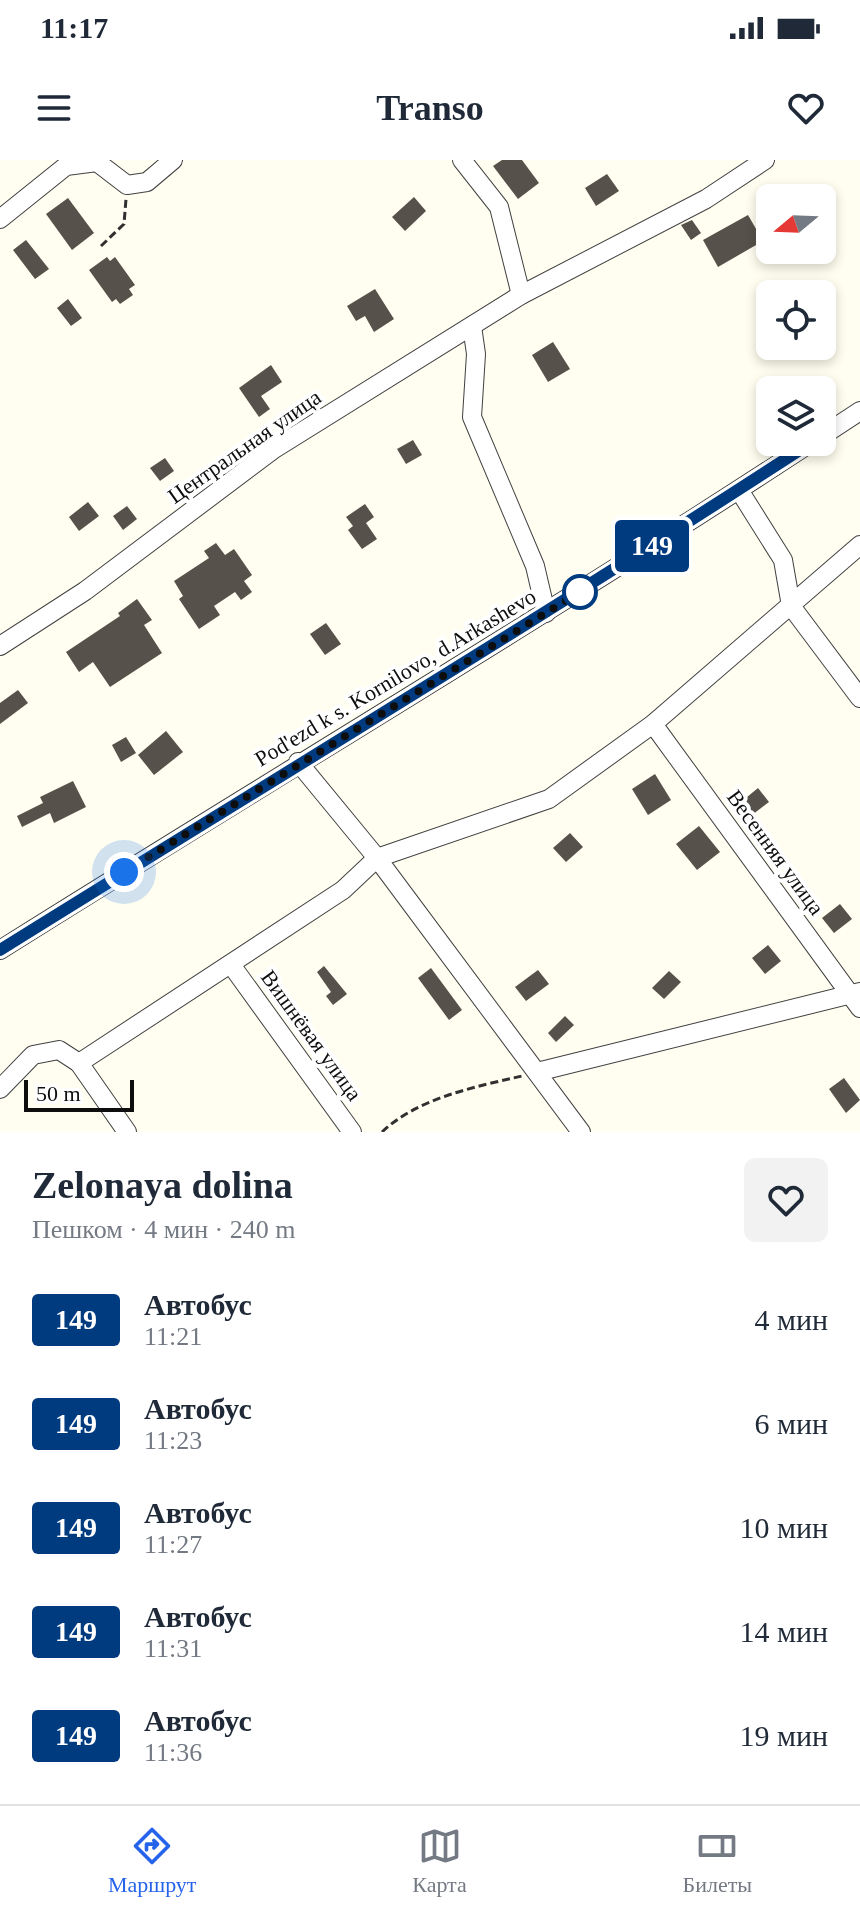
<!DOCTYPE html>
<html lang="ru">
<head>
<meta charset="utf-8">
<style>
	body { margin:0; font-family:"Times New Roman",serif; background:#f2f2f3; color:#1f2937; height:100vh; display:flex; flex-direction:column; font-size:30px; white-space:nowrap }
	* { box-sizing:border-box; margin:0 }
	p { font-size:26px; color:#747a83 }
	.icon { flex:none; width:44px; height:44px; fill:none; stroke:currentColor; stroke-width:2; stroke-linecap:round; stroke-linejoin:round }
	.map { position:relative; height:972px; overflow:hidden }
	.drawer { display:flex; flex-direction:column; background:#fff; flex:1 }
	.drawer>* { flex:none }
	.badge { padding:0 16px; border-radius:6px; font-size:28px; line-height:52px }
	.needle { width:52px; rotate:251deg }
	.fabs { position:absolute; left:756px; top:24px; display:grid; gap:16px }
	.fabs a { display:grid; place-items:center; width:80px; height:80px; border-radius:12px; background:#fff; box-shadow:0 4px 12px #0003; font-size:40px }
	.scale { position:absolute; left:24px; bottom:20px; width:110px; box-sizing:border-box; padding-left:8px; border:4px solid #0e0e0e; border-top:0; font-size:22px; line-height:28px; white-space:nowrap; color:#0e0e0e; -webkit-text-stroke:6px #fff; paint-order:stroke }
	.you { position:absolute; width:40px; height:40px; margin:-20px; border:6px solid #fff; border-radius:50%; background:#1a73e8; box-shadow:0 0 0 12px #1a73e833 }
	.map>.badge { position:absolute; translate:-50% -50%; box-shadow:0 0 0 4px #fff }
	.round { display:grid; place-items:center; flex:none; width:84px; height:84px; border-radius:12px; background:#f2f2f3 }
	.overview { display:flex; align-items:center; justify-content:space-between; height:136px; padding:0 32px }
	h1 { font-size:38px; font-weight:800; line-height:60px }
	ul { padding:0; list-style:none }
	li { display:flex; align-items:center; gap:24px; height:104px; padding:0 32px }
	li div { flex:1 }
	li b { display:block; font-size:30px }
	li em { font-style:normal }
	li .badge { min-width:88px; font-weight:700; text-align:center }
	.status { display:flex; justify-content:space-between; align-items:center; height:56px; padding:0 40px; background:#fff; direction:ltr }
	.status svg { height:22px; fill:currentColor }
	header { display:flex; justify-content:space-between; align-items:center; height:104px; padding:0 32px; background:#fff; font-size:36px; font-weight:800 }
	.tabs { display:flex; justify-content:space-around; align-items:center; height:112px; border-top:2px solid #e0e1e3; background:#fff; font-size:22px; color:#747a83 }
	.tabs a { display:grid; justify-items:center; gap:4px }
	.tabs .active { color:#2563eb }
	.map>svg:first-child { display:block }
</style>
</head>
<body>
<div class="status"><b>11:17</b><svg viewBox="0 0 49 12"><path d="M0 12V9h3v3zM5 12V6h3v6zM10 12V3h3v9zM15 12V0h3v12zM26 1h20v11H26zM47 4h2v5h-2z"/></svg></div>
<header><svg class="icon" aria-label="menu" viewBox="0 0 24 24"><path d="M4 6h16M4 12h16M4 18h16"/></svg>Transo<svg class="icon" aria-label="heart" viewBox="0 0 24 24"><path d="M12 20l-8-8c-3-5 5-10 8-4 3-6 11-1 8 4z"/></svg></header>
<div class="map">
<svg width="860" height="972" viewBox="0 0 860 972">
	<rect width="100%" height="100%" fill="#fffef0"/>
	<!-- building -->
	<g fill="#57514b">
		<polygon points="502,0 522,0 539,23 518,39 493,6"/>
		<polygon points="607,14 619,31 596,46 585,28"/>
		<polygon points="414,37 426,51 405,71 392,57"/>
		<polygon points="68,38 94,73 72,90 46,54"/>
		<polygon points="748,55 763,81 718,107 703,80"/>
		<polygon points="692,60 701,73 691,80 681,65"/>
		<polygon points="26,80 49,109 35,119 13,90"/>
		<polygon points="107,97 110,101 115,97 135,125 129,129 133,135 120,144 116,139 112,142 89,110"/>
		<polygon points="375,129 394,159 374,172 365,156 356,161 347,146"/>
		<polygon points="68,139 82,158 71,166 57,148"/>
		<polygon points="553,182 570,209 548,222 532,195"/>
		<polygon points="271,205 282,222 261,236 270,249 259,257 239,228"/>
		<polygon points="413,280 422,295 406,304 397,289"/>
		<polygon points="165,298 174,311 160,321 150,308"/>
		<polygon points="88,342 99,356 79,371 69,357"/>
		<polygon points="365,344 374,357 366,363 377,379 362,389 348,370 353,366 346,357"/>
		<polygon points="127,346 137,359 123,370 113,356"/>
		<polygon points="216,383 225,395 234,389 252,415 244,421 252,432 241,440 235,432 214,446 220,455 199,469 179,439 183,436 174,421 209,398 204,391"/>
		<polygon points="137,439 152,460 144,465 162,493 110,527 93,502 79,512 66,492 120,456 118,453"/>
		<polygon points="326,463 341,484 325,495 310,474"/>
		<polygon points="18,530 28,543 0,564 0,543"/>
		<polygon points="166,571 183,592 154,615 138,595"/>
		<polygon points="126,577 136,593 121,602 112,585"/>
		<polygon points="655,614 671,640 648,655 632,629"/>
		<polygon points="73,621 86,647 54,663 50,653 22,667 17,656 43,643 40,637"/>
		<polygon points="758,628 769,642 752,655 741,642"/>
		<polygon points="699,666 720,692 697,710 676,684"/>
		<polygon points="570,673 583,687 566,702 553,688"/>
		<polygon points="840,744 852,759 834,773 822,758"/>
		<polygon points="768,785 781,801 765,814 752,798"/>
		<polygon points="324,806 347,834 333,845 326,836 331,832 317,812"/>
		<polygon points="431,808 462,850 449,860 418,818"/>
		<polygon points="538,810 549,824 526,841 515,827"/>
		<polygon points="669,811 681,822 664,839 652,828"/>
		<polygon points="565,856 574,865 556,882 548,873"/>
		<polygon points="844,918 860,940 846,953 829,929"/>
	</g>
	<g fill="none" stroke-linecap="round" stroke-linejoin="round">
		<defs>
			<g id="minor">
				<polyline points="462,0 499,47 521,135"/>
				<polyline points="0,59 66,6 97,2 127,25 147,22 173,0"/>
				<polyline points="472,166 476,194 472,257 535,406 546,453"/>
				<polyline points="822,276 860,251"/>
				<polyline points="739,330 783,400 791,446 860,538"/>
				<polyline points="0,486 85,431 274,289 521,135 706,39 765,0"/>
				<polyline points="653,564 860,848"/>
				<polyline points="298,602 377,698 581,972"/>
				<path d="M0 790C270 620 545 457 812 282"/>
				<polyline points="232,806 352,972"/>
				<polyline points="79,903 127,972"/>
				<polyline points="537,912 860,832"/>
				<polyline points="0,929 33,895 59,890 79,903 343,730 377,698 549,639 653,564 860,385"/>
			</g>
		</defs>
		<!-- minor casing -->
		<use href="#minor" stroke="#414141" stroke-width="20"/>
		<!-- path -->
		<g stroke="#303030" stroke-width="3" stroke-dasharray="8 4" stroke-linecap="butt">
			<polyline points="101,86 124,64 126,39"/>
			<path d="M382 972C418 938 474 927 522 916"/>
		</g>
		<!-- minor -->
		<use href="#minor" stroke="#fff" stroke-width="18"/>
	</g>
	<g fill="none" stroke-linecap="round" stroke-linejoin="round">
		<defs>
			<path id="line" d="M0 790C271 621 545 456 812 282"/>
		</defs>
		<!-- line casing -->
		<use href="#line" stroke="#fff" stroke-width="18"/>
		<!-- line -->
		<use href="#line" stroke="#003b80" stroke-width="12"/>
		<!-- walk -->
		<polyline stroke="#0e0e0e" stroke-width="8" stroke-dasharray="0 14.4" points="124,712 580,432"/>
	</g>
	<!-- markers -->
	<circle fill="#fff" stroke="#003b80" stroke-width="4" cx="580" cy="432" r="16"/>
	<g text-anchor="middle" stroke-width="8" stroke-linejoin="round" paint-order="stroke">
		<!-- street labels -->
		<g font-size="22" fill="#0e0e0e" stroke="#fff">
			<text transform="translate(244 286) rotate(-35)" y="8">Центральная улица</text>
			<text transform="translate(395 517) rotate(-31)" y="8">Pod'ezd k s. Kornilovo, d.Arkashevo</text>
			<text transform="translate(776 692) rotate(54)" y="8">Весенняя улица</text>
			<text transform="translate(312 875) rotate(54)" y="8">Вишнёвая улица</text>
		</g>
	</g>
</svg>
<div class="fabs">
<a><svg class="needle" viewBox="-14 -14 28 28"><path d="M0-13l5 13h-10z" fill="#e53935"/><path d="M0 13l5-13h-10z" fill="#747a83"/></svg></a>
<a><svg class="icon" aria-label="locate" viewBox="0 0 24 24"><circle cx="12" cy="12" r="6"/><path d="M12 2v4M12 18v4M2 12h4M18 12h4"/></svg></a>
<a><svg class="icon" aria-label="layers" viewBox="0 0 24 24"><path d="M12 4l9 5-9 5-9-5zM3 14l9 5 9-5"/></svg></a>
</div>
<div class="scale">50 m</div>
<div class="you" style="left:124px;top:712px"></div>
<b class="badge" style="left:652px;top:386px;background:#003b80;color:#fff">149</b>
</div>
<section class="drawer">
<div class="overview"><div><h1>Zelonaya dolina</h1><p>Пешком · 4 мин · 240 m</p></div><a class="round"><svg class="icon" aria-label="heart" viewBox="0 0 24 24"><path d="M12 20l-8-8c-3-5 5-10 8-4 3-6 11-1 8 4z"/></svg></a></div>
<ul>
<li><span class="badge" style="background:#003b80;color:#fff">149</span><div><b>Автобус</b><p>11:21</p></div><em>4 мин</em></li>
<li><span class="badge" style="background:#003b80;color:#fff">149</span><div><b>Автобус</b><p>11:23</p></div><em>6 мин</em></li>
<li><span class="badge" style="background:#003b80;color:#fff">149</span><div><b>Автобус</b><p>11:27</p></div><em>10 мин</em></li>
<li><span class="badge" style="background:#003b80;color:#fff">149</span><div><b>Автобус</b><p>11:31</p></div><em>14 мин</em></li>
<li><span class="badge" style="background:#003b80;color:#fff">149</span><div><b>Автобус</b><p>11:36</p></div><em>19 мин</em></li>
</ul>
</section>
<nav class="tabs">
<a class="active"><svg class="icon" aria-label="directions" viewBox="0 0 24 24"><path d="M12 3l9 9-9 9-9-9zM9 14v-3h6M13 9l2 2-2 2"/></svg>Маршрут</a>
<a><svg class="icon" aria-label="map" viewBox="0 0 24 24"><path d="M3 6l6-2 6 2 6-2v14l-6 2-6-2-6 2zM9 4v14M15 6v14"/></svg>Карта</a>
<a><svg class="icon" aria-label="tickets" viewBox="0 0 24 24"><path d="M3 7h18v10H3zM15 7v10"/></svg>Билеты</a>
</nav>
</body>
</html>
